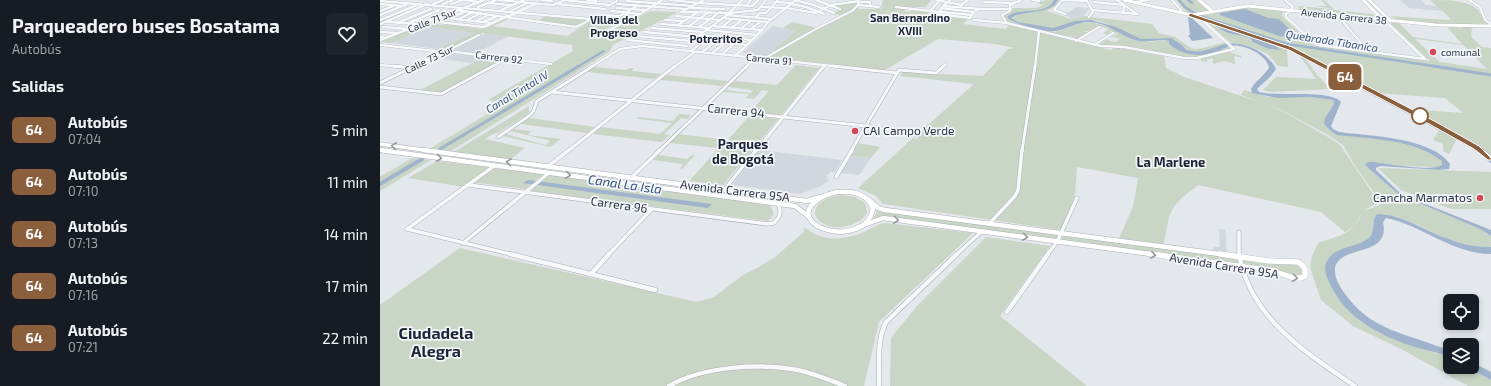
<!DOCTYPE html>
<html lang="es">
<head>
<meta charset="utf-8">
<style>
	body { margin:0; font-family:"Exo 2",sans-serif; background:#20242c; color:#f1f3f6; height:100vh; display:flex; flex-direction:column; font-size:15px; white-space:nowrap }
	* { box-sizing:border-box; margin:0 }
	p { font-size:13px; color:#9ea1a6 }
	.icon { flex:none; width:22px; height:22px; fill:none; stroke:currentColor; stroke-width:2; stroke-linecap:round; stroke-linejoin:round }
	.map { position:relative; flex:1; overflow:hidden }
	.sheet { display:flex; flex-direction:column; background:#171b24; width:380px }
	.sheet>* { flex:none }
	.badge { padding:0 8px; border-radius:6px; font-size:14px; line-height:26px }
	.buttons { position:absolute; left:1063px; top:294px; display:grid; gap:8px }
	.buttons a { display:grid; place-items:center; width:36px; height:36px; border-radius:6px; background:#171b24; box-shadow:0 2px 6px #0003; font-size:20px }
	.map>.badge { position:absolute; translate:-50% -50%; box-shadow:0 0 0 2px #fff }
	h2 { padding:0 12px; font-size:15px; line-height:36px }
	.round { display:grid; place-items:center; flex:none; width:42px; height:42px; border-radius:6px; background:#20242c }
	.overview { display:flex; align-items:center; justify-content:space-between; height:68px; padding:0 12px }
	h1 { font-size:19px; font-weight:700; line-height:30px }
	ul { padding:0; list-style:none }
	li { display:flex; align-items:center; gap:12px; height:52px; padding:0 12px }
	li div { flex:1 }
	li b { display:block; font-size:15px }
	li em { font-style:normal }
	li .badge { min-width:44px; font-weight:700; text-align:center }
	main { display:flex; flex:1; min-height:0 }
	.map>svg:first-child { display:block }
</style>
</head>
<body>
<main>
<section class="sheet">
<div class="overview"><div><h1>Parqueadero buses Bosatama</h1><p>Autobús</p></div><a class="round"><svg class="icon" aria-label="heart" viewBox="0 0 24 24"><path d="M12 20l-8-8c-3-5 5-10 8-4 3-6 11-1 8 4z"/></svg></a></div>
<h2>Salidas</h2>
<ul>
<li><span class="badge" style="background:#8b5e3c;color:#fff">64</span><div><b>Autobús</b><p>07:04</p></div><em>5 min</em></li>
<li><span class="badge" style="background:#8b5e3c;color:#fff">64</span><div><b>Autobús</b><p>07:10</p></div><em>11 min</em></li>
<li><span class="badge" style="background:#8b5e3c;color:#fff">64</span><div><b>Autobús</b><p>07:13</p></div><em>14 min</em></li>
<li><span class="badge" style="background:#8b5e3c;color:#fff">64</span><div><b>Autobús</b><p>07:16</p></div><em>17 min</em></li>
<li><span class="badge" style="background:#8b5e3c;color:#fff">64</span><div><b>Autobús</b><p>07:21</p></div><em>22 min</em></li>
</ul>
</section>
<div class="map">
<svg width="1111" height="386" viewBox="0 0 1111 386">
	<rect width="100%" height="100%" fill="#e4e7ec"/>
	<!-- built -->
	<g fill="#d2d6de">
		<polygon points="1020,0 1041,0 1046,5 1057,6 1063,11 1029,8"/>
		<polygon points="696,7 708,8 709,9 702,18 691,19 686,14"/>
		<polygon points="393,26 415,31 386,56 362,53"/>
		<polygon points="49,27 94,33 58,49 11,43"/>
		<polygon points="106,33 129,36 96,53 73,50"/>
		<polygon points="66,53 104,57 92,63 55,58"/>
		<polygon points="379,150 462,160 455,172 450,172 446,178 450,180 441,186 420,194 352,185"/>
		<polygon points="471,156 491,158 479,175 461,173"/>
		<polygon points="839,229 845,230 847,252 833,250 834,247 840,247"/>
	</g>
	<!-- green -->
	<g fill="#c9d6c5" fill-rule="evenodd">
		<path d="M473 0H481L478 9H501L503 0H551L546 7H529L524 11 530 12 533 10 549 11 547 16 589 18 583 24 626 29 629 25 731 50 734 47 784 56 786 68 804 77 885 104 902 111 948 137 960 145 993 194 996 203 984 211 1000 205 994 193 974 164 963 145 948 135 901 110 861 95 864 90 889 97H929L953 100 954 104 945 118 952 132C986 138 1033 139 1062 161V165L1057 167 985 165 1018 194 1100 229 1111 236V247C1095 247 1080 244 1066 238 1043 229 1022 214 997 214 990 222 996 233 988 240 974 251 955 244 946 263L978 320 999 333 1065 356 1070 358V367H1087L1111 380V386H1088L1023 350 973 326 941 300 930 267 932 256 938 243C958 236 974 234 982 213L974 226 965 232 941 212 818 185C789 207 790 209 784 244L739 238 753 207 758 178 697 167 695 196 681 230 503 204 496 196 478 188 533 138 537 139 540 132 594 84 520 76 522 72 603 76 628 49 635 48 615 44 558 39 505 70 385 57 415 31 403 28 412 22 437 28 461 15 453 14 461 9 451 5 476 1Z"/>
		<path d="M667 0H674C666 15 642 10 629 15L633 22 675 32 701 23 711 22 733 28 754 40 771 42 781 40 789 41V44C813 59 824 57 850 46L852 48 851 50 809 58 747 47 718 45 726 40 736 42 740 38 730 37 738 34 731 31 730 32 731 33 728 35 723 33 729 29 720 26 710 31H703L708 32 696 40 692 39 694 37 678 35 628 22 623 17 633 8H656L663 5 657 3Z"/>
		<path d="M678 0H681L679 4 667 11 691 19 702 18 703 16 772 24 779 33 795 37 808 46 814 49 824 48 846 42V44C832 49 821 53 806 51 799 44 796 41 786 38 780 36 772 40 765 40 748 39 731 21 711 20 698 19 687 25 675 28 666 30 639 24 631 18L638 15 659 11 677 3Z"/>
		<polygon points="796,0 816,0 829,11 807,13"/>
		<polygon points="941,0 944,0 955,10 992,14 997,18 917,10 919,8 917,6 950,9 949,8 935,6 947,6"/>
		<path d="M1050 0C1066 0 1088 0 1098 10 1102 16 1103 20 1109 24H1057L1013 20 1012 19 1015 18 1010 16 1068 20 1071 19Z"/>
		<path d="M866 7 904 11 902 14 903 17 933 45 1050 61 1010 23 1018 22 1037 24 1019 23 1033 37 1082 44 1066 26 1082 28 1083 27H1092L1091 36 1102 47 1111 48V155L1101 147 1026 109 1083 113 1065 98 995 93 905 44 819 16ZM1035 39 1083 45 1107 69 1060 62Z"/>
		<polygon points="270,11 298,12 233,45 229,52 71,151 51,148 126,103 108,100 193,51 192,45 102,33 65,50 58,49 94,33 49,27 11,43 0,42 43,24 73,25 102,29 125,19 129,19 113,26 187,36 218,16 246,18 210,38 216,39"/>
		<polygon points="168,15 210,19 198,26 158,21"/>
		<polygon points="824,20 907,48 908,67 898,66 889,55 879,50 865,45 850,42"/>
		<polygon points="848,52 861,56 862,58 854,56 855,64 844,61 834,64 832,62 834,60 832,58 826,60 828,62 821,61 821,59"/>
		<polygon points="919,55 925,58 938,76 951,89 891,92 883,90 896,77 936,79"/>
		<polygon points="104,57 123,60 61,92 40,90"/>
		<polygon points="416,65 439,68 402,114 400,115 371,111 389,91 382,90 374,99 366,98 369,94 343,92 345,90 371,93 373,90 348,87 355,81 397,85"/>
		<polygon points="215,67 246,70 250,68 254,68 252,71 281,74 274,79 207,72"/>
		<polygon points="287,75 348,81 342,86 280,80"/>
		<polygon points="149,106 149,113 118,133 115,133 105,139 145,148 129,160 74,152"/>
		<polygon points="299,114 311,115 307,119 301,118 284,134 290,135 282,142 213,134 221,127 280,134 292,123 257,119 258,117 293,121"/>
		<polygon points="370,115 398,119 343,185 309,181 339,148 289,143 298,134 348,140"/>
		<polygon points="150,118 215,127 207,133 141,124"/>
		<polygon points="134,129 151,131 148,135 181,139 170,147 123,136 126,134 165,145 171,141 130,131"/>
		<polygon points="1060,129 1077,139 1069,154 1063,151 1063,144 1053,140"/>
		<polygon points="478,143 500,147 491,158 471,156"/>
		<polygon points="278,155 307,159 312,155 315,155 302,169 300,168 303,164 273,160"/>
		<polygon points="32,158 51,160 0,191 0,177"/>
		<polygon points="57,161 163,174 145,189 92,182 84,187 28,178"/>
		<polygon points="998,168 1111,172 1111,209 1072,209 1060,205 1021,190"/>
		<polygon points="170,175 390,205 394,214 388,221 151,191"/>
		<path d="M461 195 475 197 485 203 487 212C480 229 444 234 435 215 434 201 450 197 461 195Z"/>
		<polygon points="497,208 504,211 679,235 676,240 502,217 493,218 496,214"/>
		<path d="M504 223 593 233 499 322 484 386H0V305L80 248 317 302 334 297 363 275 377 268 395 257 424 232V227C441 242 464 241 484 232 491 229 496 225 504 223Z"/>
		<polygon points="683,236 857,258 859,265 681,241"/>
		<polygon points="606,237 670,246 620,316 707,386 510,386 511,338 536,307"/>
		<polygon points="861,258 914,262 923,269 923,272 921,276 863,266"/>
	</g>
	<!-- water -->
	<g fill="#9fb4cc">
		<path d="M674 0H678C672 15 643 10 631 18L638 22 673 28 695 21 711 20 736 27 761 39 791 38 802 45 806 50C825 54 829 48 846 44 863 40 889 53 896 69L890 77 877 89 879 92C898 97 950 89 961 102L951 126 953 129 959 132C989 136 1051 137 1070 164L1069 169 1059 170 1000 166 996 168V170L1018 191 1033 199 1111 230V236L1100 229 1018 194 985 165 988 162H993C1011 164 1047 172 1062 165V161C1033 139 992 139 957 135L952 132 944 124 945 118 954 104 953 100 929 97 898 98 872 93 871 89C875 81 884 76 889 68 887 54 862 43 849 46 844 48 840 51 835 52 819 58 802 55 789 44V41C779 38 767 44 755 40 739 35 728 23 709 22 698 22 687 29 676 31 668 33 632 24 627 17 639 6 665 17 674 0Z"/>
		<polygon points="865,9 889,18 899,19 919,38 899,36 840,15 840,13"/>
		<polygon points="808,17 812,18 833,38 812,41 808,35 810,35"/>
		<path d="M837 26 893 44 901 50 889 49 873 42 870 38C856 33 850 37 837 26Z"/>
		<polygon points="148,180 332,204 328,208 143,183"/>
		<path d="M997 214C1022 214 1043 230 1066 238 1080 244 1095 247 1111 247V254C1072 254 1042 225 1006 218L1003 222C1011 258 960 244 955 268 954 276 959 285 963 291 990 332 1028 333 1070 351V358C1058 352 1045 350 1032 346 999 335 967 319 951 286 948 279 942 269 947 261 955 246 974 248 986 240 997 234 990 222 997 214Z"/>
		<polygon points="1092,362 1111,372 1111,380 1087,367 1092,367"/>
	</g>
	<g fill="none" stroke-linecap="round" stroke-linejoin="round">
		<!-- canal-far2 -->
		<g stroke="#9fb4cc" stroke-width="2.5">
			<polyline points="799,0 805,7 817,15 907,44 1060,67"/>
			<polyline points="808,0 812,3"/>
			<polyline points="922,56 943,67"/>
			<polyline points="197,67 224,51"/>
		</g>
		<!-- canal-far1 -->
		<g stroke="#9fb4cc" stroke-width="3">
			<polyline points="941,66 1084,142"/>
			<polyline points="1053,66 1111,75"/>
			<polyline points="60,149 199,66"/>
		</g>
		<!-- canal -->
		<g stroke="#9fb4cc" stroke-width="4">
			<polyline points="1102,152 1111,161"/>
			<polyline points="0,184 42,159"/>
		</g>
		<defs>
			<g id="minor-far3">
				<polyline points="84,0 99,2"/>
				<polyline points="119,0 173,5 185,0"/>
				<polyline points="161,0 172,1"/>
				<polyline points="185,0 230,5"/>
				<polyline points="207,0 216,1"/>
				<polyline points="291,0 319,3"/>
				<polyline points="415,0 434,5 454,13"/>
				<polyline points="436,0 460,9"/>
				<polyline points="557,0 582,5"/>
				<polyline points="570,0 563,6 558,14 590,18 594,12 599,9"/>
				<polyline points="653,0 659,1"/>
				<polyline points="682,0 674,10 685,14"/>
				<polyline points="682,0 707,1"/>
				<polyline points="737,0 757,14"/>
				<polyline points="792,0 803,13"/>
				<polyline points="0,1 211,19"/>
				<polyline points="247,1 313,6"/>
				<polyline points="707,1 713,12 709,17"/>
				<polyline points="395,2 412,3"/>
				<polyline points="479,2 490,2 490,6"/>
				<polyline points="604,2 633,3"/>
				<polyline points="714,2 744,5 743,13"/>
				<polyline points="756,2 769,0"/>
				<polyline points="108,3 131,5"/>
				<polyline points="318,3 373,6"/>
				<polyline points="0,4 22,6"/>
				<polyline points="53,4 63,0"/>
				<polyline points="63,4 73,0"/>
				<polyline points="71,4 83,0"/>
				<polyline points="178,4 225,9"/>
				<polyline points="237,4 306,9"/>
				<polyline points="411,4 426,7 444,14"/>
				<polyline points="478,5 499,7"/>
				<polyline points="581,5 588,0"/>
				<polyline points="228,6 237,1"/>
				<polyline points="366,6 371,0"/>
				<polyline points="372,6 378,0"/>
				<polyline points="563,6 601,9 631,9"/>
				<polyline points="98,7 116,0"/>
				<polyline points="381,7 406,8 436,13 451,5 479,1"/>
				<polyline points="516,7 550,11 560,0"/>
				<polyline points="237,8 265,10"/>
				<polyline points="311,8 344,9"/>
				<polyline points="561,8 594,12"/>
				<polyline points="76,10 196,27 212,19"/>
				<polyline points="121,10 144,0"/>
				<polyline points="712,10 758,14"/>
				<polyline points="911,10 906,14 906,17 937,45 1045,59 1004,20"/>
				<polyline points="0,11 13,6"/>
				<polyline points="131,11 147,3"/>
				<polyline points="231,11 260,14"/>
				<polyline points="550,11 592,15"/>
				<polyline points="350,12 362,0"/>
				<polyline points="350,13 378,10 386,0"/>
				<polyline points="0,15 27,4"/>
				<polyline points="225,15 240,16 257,6"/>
				<polyline points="346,15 392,19"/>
				<polyline points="811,15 911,48 948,67"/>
				<polyline points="957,15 989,52"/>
				<polyline points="129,16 155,4"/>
				<polyline points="296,16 340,20"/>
				<polyline points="58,17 111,23"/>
				<polyline points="376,17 380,13 386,13 398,0"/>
				<polyline points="70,18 84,12"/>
				<polyline points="342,18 388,22"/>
				<polyline points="79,19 93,12"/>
				<polyline points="0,20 37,5"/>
				<polyline points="87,20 101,13"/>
				<polyline points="285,20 304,21"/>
				<polyline points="594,20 627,23 721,46 744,47 804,58 817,58 854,49 820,18"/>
				<polyline points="49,21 104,27 127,16"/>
				<polyline points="96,21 108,15"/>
				<polyline points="8,22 40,24"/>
				<polyline points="19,22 51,9"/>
				<polyline points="31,22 59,10"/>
				<polyline points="104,22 117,16"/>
				<polyline points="626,22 622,15 630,11 630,5 641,0"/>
				<polyline points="0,24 47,4"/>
				<polyline points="281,24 329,28"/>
				<polyline points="298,25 318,12"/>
				<polyline points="309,26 329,12"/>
				<polyline points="332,26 382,30 388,22 416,0"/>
				<polyline points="3,27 28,29"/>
				<polyline points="319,27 340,12"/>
				<polyline points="342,27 352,19"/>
				<polyline points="272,28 323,32"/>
				<polyline points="351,28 362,20"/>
				<polyline points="361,28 371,21"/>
				<polyline points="371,29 380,22"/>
				<polyline points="326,30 378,35"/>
				<polyline points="0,32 18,33"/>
				<polyline points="264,32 318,37"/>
				<polyline points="320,35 372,40"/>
				<polyline points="256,36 312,41"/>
				<polyline points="0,37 6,38"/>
				<polyline points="216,37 260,14 282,0"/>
				<polyline points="247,40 307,46"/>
				<polyline points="696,41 719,27"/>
				<polyline points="714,45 733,33"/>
				<polyline points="67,51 171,64"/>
				<polyline points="67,51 99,35"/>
				<polyline points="311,51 324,41"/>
				<polyline points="322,52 335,42"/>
				<polyline points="332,53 345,43"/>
				<polyline points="342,54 355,43"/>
				<polyline points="355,56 367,45"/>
				<polyline points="385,58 436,29 472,11 478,5 479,1"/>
				<polyline points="0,65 23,67"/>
				<polyline points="111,67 128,58"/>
				<polyline points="211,67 240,49 262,46 462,67"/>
				<polyline points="294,67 315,52"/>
				<polyline points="366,67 372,61 379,59"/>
				<polyline points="443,67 445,65"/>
				<polyline points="562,67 566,64"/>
				<polyline points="655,67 659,32"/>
			</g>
			<g id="minor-far2">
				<polyline points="13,66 31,68"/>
				<polyline points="453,66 517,73"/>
				<polyline points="946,66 1054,123 1102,151"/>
				<polyline points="0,87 61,94 113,66"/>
				<polyline points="172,92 486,126 539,135"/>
				<polyline points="118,137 149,116 153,112 157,101 213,66"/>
				<polyline points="188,151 295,66"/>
				<polyline points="279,151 367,66"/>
				<polyline points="376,151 444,66"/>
				<polyline points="471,151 519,70 556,73 564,66"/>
				<polyline points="642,151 655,66"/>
			</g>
			<g id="minor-far1">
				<polyline points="1101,150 1111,158"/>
				<polyline points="167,167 189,150"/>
				<polyline points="456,177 472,150"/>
				<polyline points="251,178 280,150"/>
				<path d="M89 185 387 224 394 223C400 217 402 212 398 204"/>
				<polyline points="344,190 376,150"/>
				<polyline points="609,224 635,196 638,190 642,150"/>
				<polyline points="27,229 134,255"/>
				<polyline points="27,229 114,166"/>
				<polyline points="83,243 169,173"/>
				<polyline points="228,255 271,210"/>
				<polyline points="576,255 602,231"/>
				<polyline points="667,255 677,242 697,198"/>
				<polyline points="859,255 859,232"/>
			</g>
			<g id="minor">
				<polyline points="130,254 275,290"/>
				<path d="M859 254C870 318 926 353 975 386"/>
				<polyline points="211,274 229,254"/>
				<polyline points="627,312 668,254"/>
				<path d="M289 386C323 366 380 363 418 370 435 374 450 380 465 386"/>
				<path d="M499 386C500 364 496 342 506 322L577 254"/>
			</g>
			<g id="tertiary-far1">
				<polyline points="905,0 913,7 911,10"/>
				<polyline points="1089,0 1100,7 1105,20 1111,24"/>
				<polyline points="303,11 324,0"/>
				<polyline points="301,12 350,13"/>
				<polyline points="314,39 350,13"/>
				<polyline points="0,40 104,0"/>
				<polyline points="314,40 367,45 382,30"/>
				<polyline points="0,45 64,52"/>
				<polyline points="33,67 64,52"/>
			</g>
			<polyline id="tertiary" points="0,83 35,66"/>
			<g id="secondary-far3">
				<polyline points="744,0 812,15 868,6 1056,25 1111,26"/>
				<polyline points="819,0 833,12"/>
				<polyline points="983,0 1003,20"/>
				<polyline points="989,0 1011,21"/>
			</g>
			<g id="secondary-far2">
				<polyline points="0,144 51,151"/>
				<polyline points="0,150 6,151"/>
			</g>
			<g id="secondary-far1">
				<polyline points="0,150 415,206 428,216"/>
				<polyline points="43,150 427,201 444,196"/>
				<path d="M456 192C471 191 487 192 493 209 484 252 399 225 439 199 444 195 451 194 456 192Z"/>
				<polyline points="488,199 498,208 505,210 847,255"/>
				<polyline points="478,227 503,218 778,255"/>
			</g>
			<polyline id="secondary" points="771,254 893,271 914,278 921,278 925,276 925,269 922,265 918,262 889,261 840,254"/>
		</defs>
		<!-- minor-far3 casing -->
		<use href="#minor-far3" stroke="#a9aeb7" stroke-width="3"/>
		<!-- minor-far2 casing -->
		<use href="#minor-far2" stroke="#a9aeb7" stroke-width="4"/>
		<!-- minor-far1 casing -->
		<use href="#minor-far1" stroke="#a9aeb7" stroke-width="4.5"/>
		<!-- minor casing -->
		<use href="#minor" stroke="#a9aeb7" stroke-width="5.5"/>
		<!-- tertiary-far1 casing -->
		<use href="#tertiary-far1" stroke="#a9aeb7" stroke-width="3"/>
		<!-- tertiary casing -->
		<use href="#tertiary" stroke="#a9aeb7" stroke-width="4"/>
		<!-- secondary-far3 casing -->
		<use href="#secondary-far3" stroke="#a9aeb7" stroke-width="3.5"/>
		<!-- secondary-far2 casing -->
		<use href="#secondary-far2" stroke="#a9aeb7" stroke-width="4.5"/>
		<!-- secondary-far1 casing -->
		<use href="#secondary-far1" stroke="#a9aeb7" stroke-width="5.5"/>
		<!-- secondary casing -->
		<use href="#secondary" stroke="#a9aeb7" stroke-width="6"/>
		<!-- minor-far3 -->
		<use href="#minor-far3" stroke="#f7f8fa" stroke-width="2.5"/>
		<!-- minor-far2 -->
		<use href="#minor-far2" stroke="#f7f8fa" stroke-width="3"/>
		<!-- minor-far1 -->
		<use href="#minor-far1" stroke="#f7f8fa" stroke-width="3.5"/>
		<!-- minor -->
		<use href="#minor" stroke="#f7f8fa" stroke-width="4.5"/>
		<!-- tertiary-far1 -->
		<use href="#tertiary-far1" stroke="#f7f8fa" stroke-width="2.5"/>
		<!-- tertiary -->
		<use href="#tertiary" stroke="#f7f8fa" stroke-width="3"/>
		<!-- secondary-far3 -->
		<use href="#secondary-far3" stroke="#fff" stroke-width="3"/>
		<!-- secondary-far2 -->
		<use href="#secondary-far2" stroke="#fff" stroke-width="3.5"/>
		<!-- secondary-far1 -->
		<use href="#secondary-far1" stroke="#fff" stroke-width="4.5"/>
		<!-- secondary -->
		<use href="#secondary" stroke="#fff" stroke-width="5.5"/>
	</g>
	<!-- one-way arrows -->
	<defs><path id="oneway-chevron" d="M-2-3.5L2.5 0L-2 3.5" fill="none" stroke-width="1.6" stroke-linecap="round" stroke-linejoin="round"/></defs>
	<g stroke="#959aa2">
		<use href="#oneway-chevron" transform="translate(14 146) rotate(-172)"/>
		<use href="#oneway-chevron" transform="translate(59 158) rotate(8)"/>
		<use href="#oneway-chevron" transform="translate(129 162) rotate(-172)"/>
		<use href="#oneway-chevron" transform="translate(188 175) rotate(8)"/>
		<use href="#oneway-chevron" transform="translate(516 220) rotate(7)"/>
		<use href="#oneway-chevron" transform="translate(645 237) rotate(8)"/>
		<use href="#oneway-chevron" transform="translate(773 255) rotate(8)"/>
		<use href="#oneway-chevron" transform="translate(915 278) rotate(7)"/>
	</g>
	<!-- line -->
	<polygon fill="#8b5e3c" stroke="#fff" points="810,13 912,47 1056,122 1099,146 1111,158 1111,160 1108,160 1094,149 1051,125 909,50 808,16"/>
	<!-- markers -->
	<g fill="#d1495b" stroke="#f4f6f9" stroke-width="1.5">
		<circle cx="1053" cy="52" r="4"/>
		<circle cx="475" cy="131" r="4"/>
		<circle cx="1100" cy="198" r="4"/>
	</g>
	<circle fill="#fff" stroke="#8b5e3c" stroke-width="2" cx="1040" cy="116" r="8"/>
	<g text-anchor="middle" stroke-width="3.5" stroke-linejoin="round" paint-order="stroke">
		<!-- far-street labels -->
		<g font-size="10" fill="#2b3445" stroke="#f4f6f9">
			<text transform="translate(964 16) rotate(6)" y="4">Avenida Carrera 38</text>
			<text transform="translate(52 20) rotate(-21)" y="4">Calle 71 Sur</text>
			<text transform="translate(119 57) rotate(7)" y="4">Carrera 92</text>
			<text transform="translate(49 59) rotate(-26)" y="4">Calle 73 Sur</text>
			<text transform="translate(389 59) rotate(6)" y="4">Carrera 91</text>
		</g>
		<!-- far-poi labels -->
		<g font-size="10" fill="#2b3445" stroke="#f4f6f9" text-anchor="start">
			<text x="1061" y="56">comunal</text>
		</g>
		<!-- far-neighbourhood labels -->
		<g font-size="11" font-weight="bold" fill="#1d2536" stroke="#f4f6f9">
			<text x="530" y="22">San Bernardino<tspan x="530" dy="13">XVIII</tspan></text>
			<text x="234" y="24">Villas del<tspan x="234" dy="13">Progreso</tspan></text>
			<text x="336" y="43">Potreritos</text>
		</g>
		<!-- far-water labels -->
		<g font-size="11" font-style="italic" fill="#34527a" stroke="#f4f6f9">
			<text transform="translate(952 41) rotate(9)" y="4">Quebrada Tibaníca</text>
			<text transform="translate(137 92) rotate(-31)" y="4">Canal Tintal IV</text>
		</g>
		<!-- street labels -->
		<g font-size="12" fill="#2b3445" stroke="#f4f6f9">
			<text transform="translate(356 111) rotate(6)" y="4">Carrera 94</text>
			<text transform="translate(355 191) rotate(7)" y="4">Avenida Carrera 95A</text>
			<text transform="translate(239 205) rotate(8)" y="4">Carrera 96</text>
			<text transform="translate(844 266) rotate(9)" y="4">Avenida Carrera 95A</text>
		</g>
		<!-- poi labels -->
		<g font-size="12" fill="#2b3445" stroke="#f4f6f9" text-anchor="start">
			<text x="483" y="135">CAI Campo Verde</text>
			<text x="1092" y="202" text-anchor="end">Cancha Marmatos</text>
		</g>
		<!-- neighbourhood labels -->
		<g font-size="13" font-weight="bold" fill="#1d2536" stroke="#f4f6f9">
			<text x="363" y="149">Parques<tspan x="363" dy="15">de Bogotá</tspan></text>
			<text x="791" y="167">La Marlene</text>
		</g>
		<!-- water labels -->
		<g font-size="13" font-style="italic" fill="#34527a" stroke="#f4f6f9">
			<text transform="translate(245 184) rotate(8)" y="5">Canal La Isla</text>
		</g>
		<!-- near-neighbourhood labels -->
		<g font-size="16" font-weight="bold" fill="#1d2536" stroke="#f4f6f9">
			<text x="56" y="339">Ciudadela<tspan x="56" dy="18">Alegra</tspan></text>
		</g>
	</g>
</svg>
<div class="buttons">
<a><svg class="icon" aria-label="locate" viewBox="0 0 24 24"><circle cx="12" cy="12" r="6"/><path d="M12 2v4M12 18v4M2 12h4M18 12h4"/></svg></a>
<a><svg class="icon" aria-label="layers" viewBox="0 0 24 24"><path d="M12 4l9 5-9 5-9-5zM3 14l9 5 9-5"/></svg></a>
</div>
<b class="badge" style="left:965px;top:77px;background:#8b5e3c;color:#fff">64</b>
</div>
</main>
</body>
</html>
